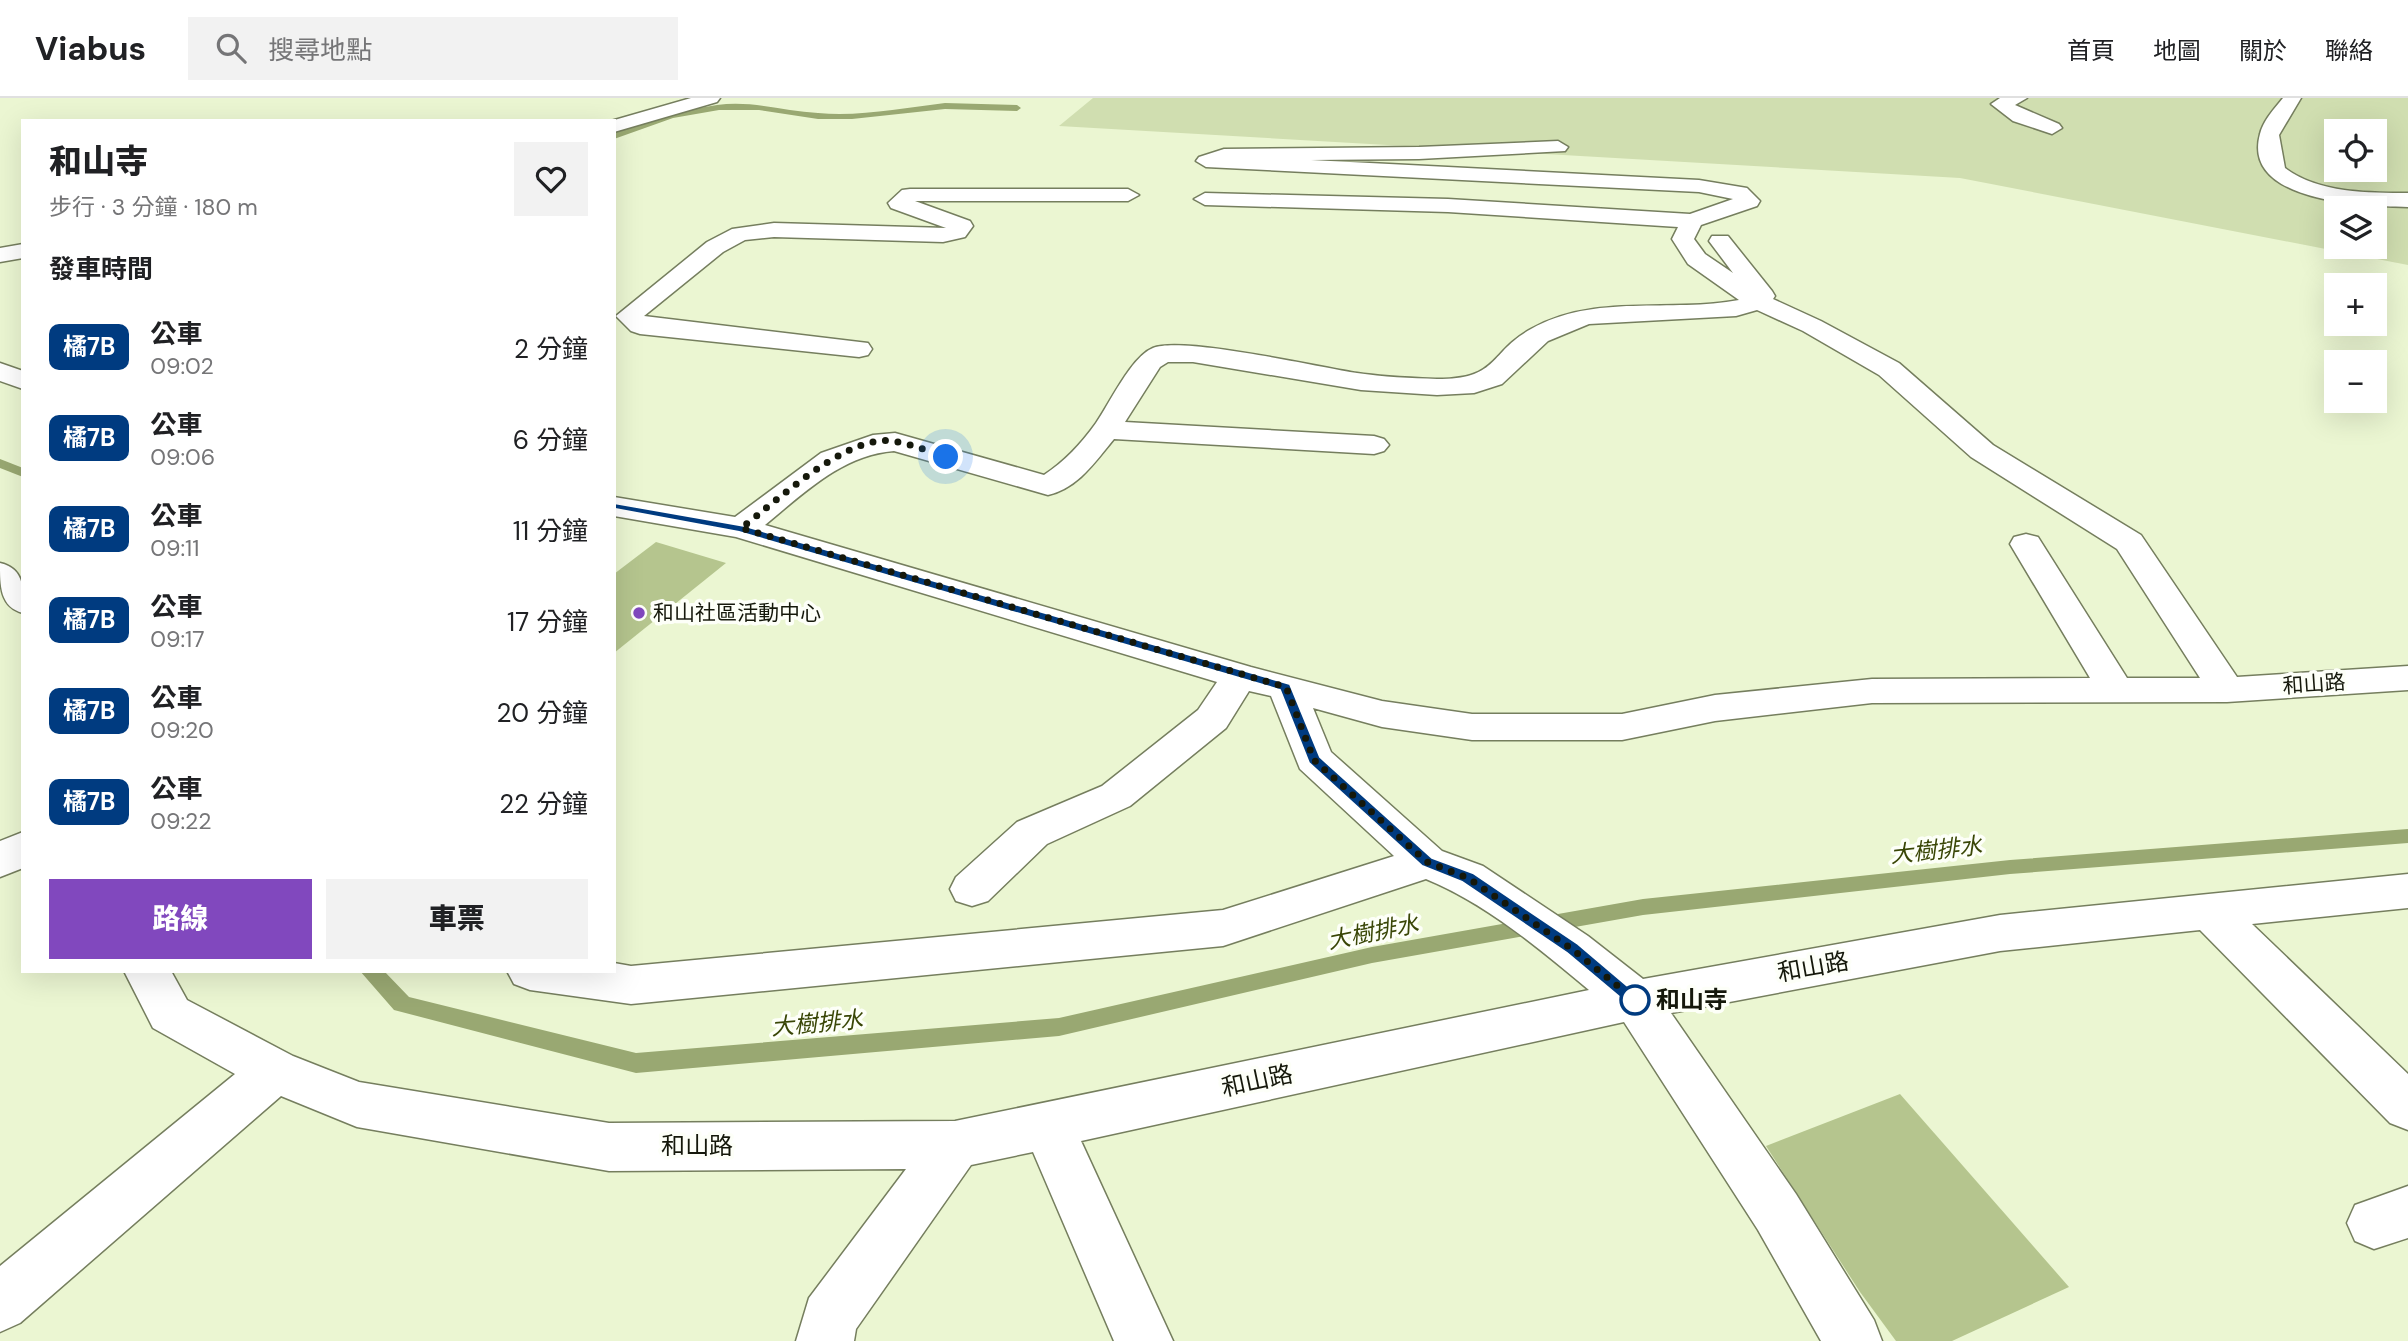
<!DOCTYPE html>
<html lang="zh-TW">
<head>
<meta charset="utf-8">
<style>
	body { margin:0; font-family:"DM Sans","Noto Sans TC",sans-serif; background:#f2f2f2; color:#202124; height:100vh; display:flex; flex-direction:column; font-size:26px; white-space:nowrap }
	* { box-sizing:border-box; margin:0 }
	p { font-size:23px; color:#757577 }
	.icon { flex:none; width:38px; height:38px; fill:none; stroke:currentColor; stroke-width:2; stroke-linecap:round; stroke-linejoin:round }
	.map { position:relative; flex:1; overflow:hidden }
	.side { position:absolute; left:21px; top:21px; width:595px; height:854px; display:flex; flex-direction:column; background:#fff; border-radius:0px; box-shadow:0 7px 28px #0002 }
	.side>* { flex:none }
	.badge { padding:0 14px; border-radius:10px; font-size:24px; line-height:46px }
	.controls { position:absolute; left:2324px; top:21px; display:grid; gap:14px }
	.controls a { display:grid; place-items:center; width:63px; height:63px; border-radius:0px; background:#fff; box-shadow:0 7px 28px #0002; font-size:35px }
	.you { position:absolute; width:35px; height:35px; margin:-18px; border:5px solid #fff; border-radius:50%; background:#1a73e8; box-shadow:0 0 0 10px #1a73e833 }
	.map>.badge { position:absolute; translate:-50% -50%; box-shadow:0 0 0 4px #fff }
	h2 { padding:0 28px; font-size:26px; line-height:63px }
	.round { display:grid; place-items:center; flex:none; width:74px; height:74px; border-radius:0px; background:#f2f2f2 }
	.overview { display:flex; align-items:center; justify-content:space-between; height:119px; padding:0 28px }
	h1 { font-size:33px; font-weight:800; line-height:52px }
	.button { display:flex; gap:14px; margin-top:auto; padding:14px 28px }
	.button a { flex:1; height:80px; border-radius:0px; background:#8148be; color:#fff; font-size:28px; font-weight:800; line-height:80px; text-align:center }
	.button a+a { background:#f2f2f2; color:#202124 }
	ul { padding:0; list-style:none }
	li { display:flex; align-items:center; gap:21px; height:91px; padding:0 28px }
	li div { flex:1 }
	li b { display:block; font-size:26px }
	li em { font-style:normal }
	li .badge { min-width:77px; font-weight:700; text-align:center }
	header { display:flex; align-items:center; gap:42px; box-sizing:border-box; height:98px; padding:0 35px; background:#fff; border-bottom:2px solid #e0e0e0 }
	header strong { font-size:33px }
	nav { display:flex; gap:38px; margin-inline-start:auto; font-size:24px }
	.search { width:490px; height:63px; background:#f2f2f2; display:flex; align-items:center; gap:18px; box-sizing:border-box; padding:0 24px; border-radius:0px; color:#757577; font-size:26px }
	.map>svg:first-child { display:block }
</style>
</head>
<body>
<header>
<strong>Viabus</strong>
<div class="search"><svg class="icon" aria-label="search" viewBox="0 0 24 24"><circle cx="10" cy="10" r="6"/><path d="M15 15l6 6"/></svg>搜尋地點</div>
<nav><a>首頁</a><a>地圖</a><a>關於</a><a>聯絡</a></nav>
</header>
<div class="map">
<svg width="2408" height="1243" viewBox="0 0 2408 1243">
	<rect width="100%" height="100%" fill="#ebf6d2"/>
	<!-- green -->
	<path fill="#d0deb0" fill-rule="evenodd" d="M1093 0H2408V167L1960 80 1059 28ZM2336 33H2375V72H2336ZM2336 110H2375V149H2336Z"/>
	<g fill="none" stroke-linecap="round" stroke-linejoin="round">
		<!-- stream -->
		<g fill="#99a872" fill-rule="evenodd">
			<path d="M945 5 1017 7 1021 10 1017 13 945 11 852 21H818L759 12H719L673 20 614 41V35C648 23 681 12 717 7 751 2 784 13 818 15 859 19 903 10 945 5Z"/>
			<polygon points="0,361 23,370 23,379 0,370"/>
			<polygon points="2408,731 2408,745 2010,776 1643,817 1372,865 1059,938 636,975 394,912 360,873 384,873 409,899 636,955 1059,920 1372,849 1643,801 2010,762"/>
		</g>
	</g>
	<!-- building -->
	<g fill="#b5c58e">
		<polygon points="656,444 726,465 614,555 614,476"/>
		<polygon points="1900,996 2069,1189 1952,1243 1896,1243 1860,1194 1766,1048"/>
	</g>
	<g fill="none" stroke-linecap="round" stroke-linejoin="round">
		<defs>
			<g id="minor">
				<polygon points="691,0 720,0 717,4 614,34 614,23 611,23"/>
				<polygon points="2000,0 2027,0 2015,7 2059,26 2062,30 2052,36 2013,23 1991,6"/>
				<path d="M2283 0H2301L2279 37 2285 70C2318 95 2368 95 2408 95V109C2367 108 2241 105 2260 36 2263 23 2274 11 2283 0Z"/>
				<path d="M1558 43 1568 49 1565 53 1419 61 1311 62 1699 82 1747 90 1760 103 1757 108 1701 127 1694 141 1705 156 1733 175 1709 143 1712 138H1728L1772 193 1775 198 1773 201 1821 223 1899 265 1993 347 2141 437 2237 579 2408 568V592L2227 604 1872 605 1715 623 1622 642H1472L1382 629 1313 610 1331 654 1442 753 1483 768 1588 838 1643 881 2000 817 2408 776V810L2252 826 2408 976V1032L2390 1025 2200 832 2000 853 1671 915 1796 1096 1874 1222 1882 1243H1821L1758 1132 1624 924 1081 1043 1173 1243H1114L1033 1054 971 1067 856 1231 854 1243H796L809 1200 906 1071 609 1073 357 1029 281 998 20 1225 0 1234V1168L235 976 153 930 124 873H171L187 902 293 958 359 984 609 1025 955 1023 1589 892C1540 851 1485 805 1426 781L1223 848 631 906 530 892 514 886 507 873H614V865L631 868 1223 812 1394 758 1300 671 1271 598 1249 593 1226 630 1130 708 1047 746 988 803 972 808 956 803 950 791 956 779 1017 724 1102 688 1198 612 1217 584 736 439 614 418V399L735 419 821 355 873 337 895 335 1044 377C1065 363 1081 346 1096 325 1110 305 1131 259 1153 250 1182 238 1319 269 1357 275 1383 279 1411 280 1437 281 1500 281 1488 255 1531 231 1594 195 1671 215 1739 202L1688 166 1672 141 1678 129 1448 114 1205 107 1194 101 1205 95 1448 101 1690 116 1733 101 1699 94 1206 69 1196 63 1199 59 1224 51 1419 49ZM1757 212 1803 233 1879 277 1971 359 2117 451 2200 580H2127L2038 439 2026 436 2014 439 2010 446 2090 580 1872 581 1715 597 1622 616H1472L1382 603 1251 569 765 427C804 395 842 357 894 353L1048 397C1078 390 1095 364 1114 341L1374 356 1384 353 1389 347 1384 341 1374 338 1125 324 1160 269 1168 264H1193L1361 292 1437 297 1474 295 1502 286 1548 243 1589 226 1736 218Z"/>
				<polygon points="910,91 1128,91 1139,97 1128,103 915,103 970,123 973,128 965,139 943,144 774,139 745,142 723,154 644,218 868,245 872,251 868,257 859,259 640,236 631,233 616,218 707,144 732,131 774,125 946,130 891,110 888,105 902,92"/>
				<polygon points="23,146 23,160 0,164 0,150"/>
				<polygon points="0,265 23,273 23,291 0,283"/>
				<path d="M0 465C26 471 23 493 23 515 0 509 0 488 0 465Z"/>
				<polygon points="23,734 23,770 0,779 0,743"/>
				<polygon points="2408,1088 2408,1140 2374,1151 2355,1143 2347,1125 2355,1107"/>
			</g>
		</defs>
		<!-- minor casing -->
		<use href="#minor" stroke="#757e5e" stroke-width="3"/>
		<!-- minor -->
		<use href="#minor" fill="#fff" fill-rule="evenodd"/>
	</g>
	<!-- line -->
	<polygon fill="#003b80" stroke="#fff" stroke-width="2" points="614,405 745,428 1290,586 1320,659 1432,760 1473,775 1578,846 1644,902 1641,907 1629,907 1567,855 1462,784 1422,768 1309,665 1280,592 739,434 610,410 609,408"/>
	<g fill="none" stroke-linecap="round" stroke-linejoin="round">
		<!-- walk -->
		<path stroke="#15180b" stroke-width="7" stroke-dasharray="0 12.6" d="M946 359C926 353 899 340 878 343 832 350 777 403 741 430L1286 589 1314 662 1427 764 1468 780 1572 851 1635 902"/>
	</g>
	<!-- markers -->
	<circle fill="#8148be" stroke="#fdfff8" stroke-width="2.5" cx="639" cy="515" r="7"/>
	<circle fill="#fff" stroke="#003b80" stroke-width="3.5" cx="1635" cy="902" r="14"/>
	<g text-anchor="middle" stroke-width="7" stroke-linejoin="round" paint-order="stroke">
		<!-- poi labels -->
		<g font-size="21" fill="#15180b" stroke="#fdfff8" text-anchor="start">
			<text x="653" y="522">和山社區活動中心</text>
		</g>
		<!-- street labels -->
		<g font-size="21" fill="#15180b" stroke="#fdfff8">
			<text transform="translate(2314 586) rotate(-4)" y="7">和山路</text>
		</g>
		<!-- water labels -->
		<g font-size="23" font-style="italic" fill="#394606" stroke="#fdfff8">
			<text transform="translate(1936 752) rotate(-6)" y="8">大樹排水</text>
			<text transform="translate(1373 834) rotate(-11)" y="8">大樹排水</text>
			<text transform="translate(817 925) rotate(-5)" y="8">大樹排水</text>
		</g>
		<!-- near-street labels -->
		<g font-size="24" fill="#15180b" stroke="#fdfff8">
			<text transform="translate(1813 869) rotate(-10)" y="8">和山路</text>
			<text transform="translate(1257 983) rotate(-12)" y="8">和山路</text>
			<text x="697" y="1056">和山路</text>
		</g>
		<!-- near-stop labels -->
		<g font-size="24" font-weight="bold" fill="#15180b" stroke="#fdfff8" text-anchor="start">
			<text x="1656" y="910">和山寺</text>
		</g>
	</g>
</svg>
<div class="controls">
<a><svg class="icon" aria-label="locate" viewBox="0 0 24 24"><circle cx="12" cy="12" r="6"/><path d="M12 2v4M12 18v4M2 12h4M18 12h4"/></svg></a>
<a><svg class="icon" aria-label="layers" viewBox="0 0 24 24"><path d="M12 4l9 5-9 5-9-5zM3 14l9 5 9-5"/></svg></a>
<a>+</a>
<a>−</a>
</div>
<div class="you" style="left:946px;top:359px"></div>
<section class="side">
<div class="overview"><div><h1>和山寺</h1><p>步行 · 3 分鐘 · 180 m</p></div><a class="round"><svg class="icon" aria-label="heart" viewBox="0 0 24 24"><path d="M12 20l-8-8c-3-5 5-10 8-4 3-6 11-1 8 4z"/></svg></a></div>
<h2>發車時間</h2>
<ul>
<li><span class="badge" style="background:#003b80;color:#fff">橘7B</span><div><b>公車</b><p>09:02</p></div><em>2 分鐘</em></li>
<li><span class="badge" style="background:#003b80;color:#fff">橘7B</span><div><b>公車</b><p>09:06</p></div><em>6 分鐘</em></li>
<li><span class="badge" style="background:#003b80;color:#fff">橘7B</span><div><b>公車</b><p>09:11</p></div><em>11 分鐘</em></li>
<li><span class="badge" style="background:#003b80;color:#fff">橘7B</span><div><b>公車</b><p>09:17</p></div><em>17 分鐘</em></li>
<li><span class="badge" style="background:#003b80;color:#fff">橘7B</span><div><b>公車</b><p>09:20</p></div><em>20 分鐘</em></li>
<li><span class="badge" style="background:#003b80;color:#fff">橘7B</span><div><b>公車</b><p>09:22</p></div><em>22 分鐘</em></li>
</ul>
<div class="button"><a>路線</a><a>車票</a></div>
</section>
</div>
</body>
</html>
